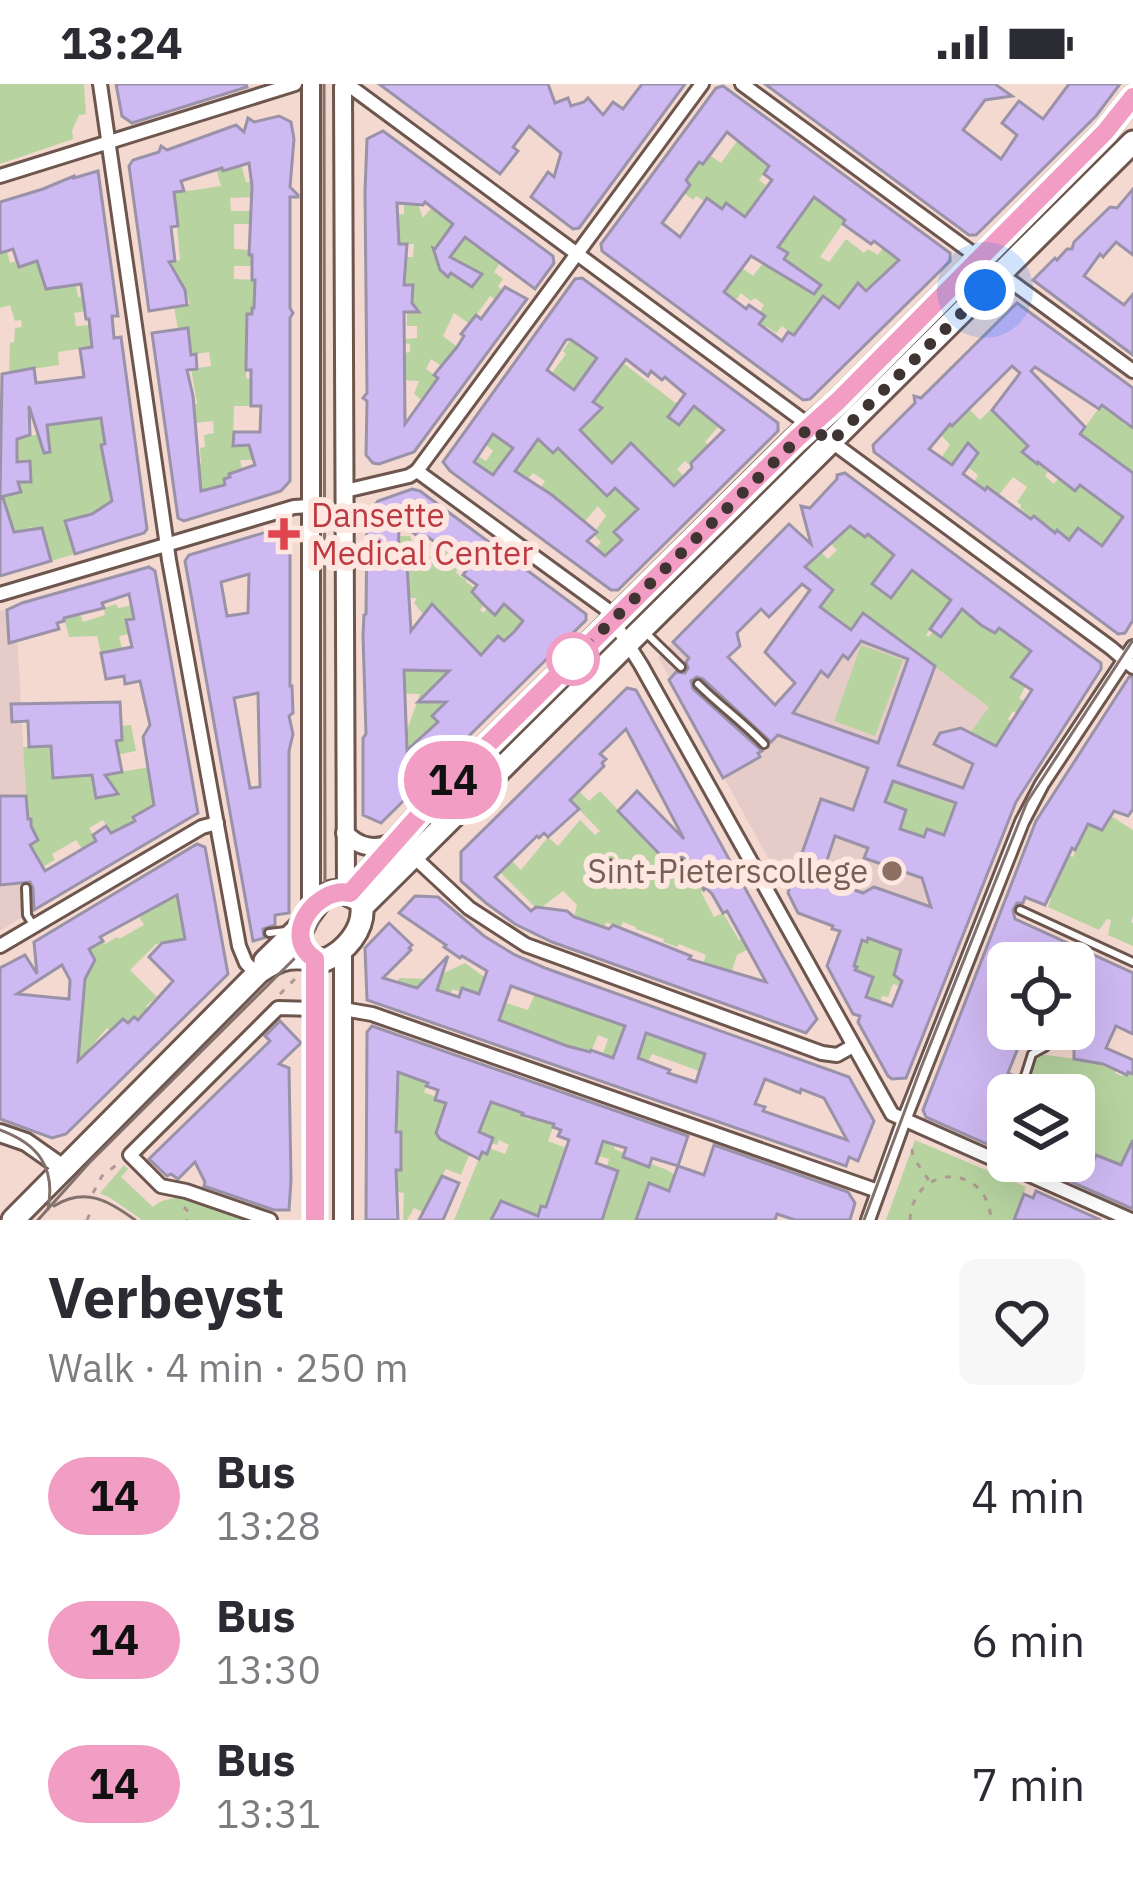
<!DOCTYPE html>
<html lang="en">
<head>
<meta charset="utf-8">
<style>
	body { margin:0; font-family:"IBM Plex Sans",sans-serif; background:#f7f7f7; color:#2b2b33; height:100vh; display:flex; flex-direction:column; font-size:45px; white-space:nowrap }
	* { box-sizing:border-box; margin:0 }
	p { font-size:39px; color:#7c7c81 }
	.icon { flex:none; width:66px; height:66px; fill:none; stroke:currentColor; stroke-width:2; stroke-linecap:round; stroke-linejoin:round }
	.map { position:relative; height:1136px; overflow:hidden }
	.sheet { display:flex; flex-direction:column; background:#fff; flex:1 }
	.sheet>* { flex:none }
	.badge { padding:0 24px; border-radius:39px; font-size:42px; line-height:78px }
	.controls { position:absolute; left:987px; top:858px; display:grid; gap:24px }
	.controls a { display:grid; place-items:center; width:108px; height:108px; border-radius:18px; background:#fff; box-shadow:0 12px 48px #0002; font-size:60px }
	.you { position:absolute; width:60px; height:60px; margin:-30px; border:9px solid #fff; border-radius:50%; background:#1a73e8; box-shadow:0 0 0 18px #1a73e833 }
	.map>.badge { position:absolute; translate:-50% -50%; box-shadow:0 0 0 6px #fff }
	.round { display:grid; place-items:center; flex:none; width:126px; height:126px; border-radius:18px; background:#f7f7f7 }
	.head { display:flex; align-items:center; justify-content:space-between; height:204px; padding:0 48px }
	h1 { font-size:57px; font-weight:800; line-height:90px }
	ul { padding:0; list-style:none }
	li { display:flex; align-items:center; gap:36px; height:144px; padding:0 48px }
	li div { flex:1 }
	li b { display:block; font-size:45px }
	li em { font-style:normal }
	li .badge { min-width:132px; font-weight:700; text-align:center }
	.status { display:flex; justify-content:space-between; align-items:center; height:84px; padding:0 60px; background:#fff; direction:ltr }
	.status svg { height:33px; fill:currentColor }
	.map>svg:first-child { display:block }
</style>
</head>
<body>
<div class="status"><b>13:24</b><svg viewBox="0 0 49 12"><path d="M0 12V9h3v3zM5 12V6h3v6zM10 12V3h3v9zM15 12V0h3v12zM26 1h20v11H26zM47 4h2v5h-2z"/></svg></div>
<div class="map">
<svg width="1133" height="1136" viewBox="0 0 1133 1136">
	<rect width="100%" height="100%" fill="#f4d9d0"/>
	<!-- education -->
	<g fill="#e6ccc8">
		<polygon points="11,524 16,529 32,827 0,847 0,527"/>
		<polygon points="863,529 990,623 971,649 1037,684 956,721 892,699 879,737 992,778 918,872 798,829 658,573 693,538 785,630 805,610"/>
	</g>
	<!-- green -->
	<g fill="#b7d4a0">
		<polygon points="0,0 84,0 86,30 79,31 72,47 73,55 0,80"/>
		<polygon points="738,56 775,74 759,96 767,102 738,142 707,114 704,117 696,112 693,116 684,109 690,100 686,96 700,78 704,81 711,72 721,79"/>
		<polygon points="237,66 246,98 256,98 256,113 230,114 231,127 252,127 252,140 234,140 234,165 252,166 252,182 234,182 234,195 261,196 252,230 247,231 249,253 246,253 246,257 255,257 246,278 246,294 251,295 251,322 234,322 233,361 260,361 254,376 240,376 242,385 229,390 230,393 224,396 225,401 201,408 197,380 201,379 200,364 205,363 204,351 214,349 213,337 196,339 185,322 197,320 191,285 211,282 209,268 186,272 187,244 178,245 174,223 190,220 185,204 179,204 180,198 174,191 172,178 180,176 174,109 221,102 213,74"/>
		<polygon points="404,105 412,105 423,134 434,121 444,129 443,132 500,179 494,188 503,195 498,202 502,206 495,215 490,212 470,240 454,229 443,252 459,264 443,283 431,275 426,285 438,294 422,316 414,310 419,297 400,296 400,282 405,282 405,269 410,268 410,260 404,259 404,255 417,254 417,242 407,242 407,228 414,227 412,201 404,201 404,173 413,173 414,160 399,160 399,147 394,146 395,131 404,130"/>
		<polygon points="814,113 824,121 826,119 845,136 820,173 829,178 846,155 864,169 868,165 878,171 883,164 899,175 891,193 885,189 866,207 857,200 839,224 822,213 811,229 826,245 793,251 782,242 776,249 766,242 756,254 752,250 765,232 760,228 764,221 755,214 751,217 741,209 729,224 718,216 742,184 753,192"/>
		<polygon points="28,148 46,205 76,201 78,213 83,213 85,227 74,229 76,242 89,241 92,263 58,268 59,281 25,286 9,294 10,259 14,258 15,244 22,243 21,236 15,237 10,221 0,224 0,169 7,167 10,179 21,175"/>
		<polygon points="571,255 591,260 587,267 597,274 607,299 623,279 677,320 668,333 672,337 691,315 718,343 705,358 710,363 690,381 685,377 677,385 686,395 676,405 631,360 612,379 576,342 588,329 593,333 597,330 589,323 598,310 574,306 552,289 566,270 563,267"/>
		<polygon points="961,317 980,336 991,325 1032,366 1028,373 1036,380 1040,375 1050,384 1045,392 1054,400 1063,388 1123,433 1102,461 1089,452 1082,461 1069,456 1057,447 1051,454 1028,435 1030,432 1020,424 1021,421 1017,418 1027,403 1013,393 998,412 974,398 978,391 968,383 978,369 969,360 952,381 940,375 950,361 941,351 950,340 952,341"/>
		<polygon points="1104,317 1126,335 1123,339 1128,342 1133,336 1133,389 1080,350"/>
		<polygon points="101,333 105,360 101,362 112,417 105,425 65,437 75,470 51,477 42,444 33,446 32,443 13,449 0,410 0,398 31,397 30,378 17,378 11,354 48,349 47,341"/>
		<polygon points="542,349 606,411 616,404 638,424 629,433 629,453 606,476 596,465 601,458 593,450 606,432 598,422 584,438 541,403 545,397 533,389 524,400 502,380 492,391 468,378 474,370 486,377 493,367 486,361 493,350 513,364 510,369"/>
		<polygon points="846,435 865,453 868,450 894,471 873,500 891,514 915,483 954,512 926,551 929,553 933,547 941,553 965,521 1009,552 1033,563 1012,594 1023,600 1045,572 1044,614 1025,603 1019,614 1028,620 1021,632 1013,627 1008,635 1012,639 1001,665 970,649 989,623 864,530 851,546 820,523 833,505 811,488 796,482 821,468 828,475 837,466 829,458 837,450 842,450"/>
		<polygon points="398,452 410,452 416,468 427,476 439,461 453,469 447,477 458,485 456,489 466,496 466,498 475,504 474,510 495,505 480,526 484,529 487,524 495,531 504,520 522,537 516,567 498,552 481,571 432,541 414,519 417,514 397,514 407,482 398,482"/>
		<polygon points="116,520 118,524 133,521 134,535 126,537 128,546 134,545 135,549 119,552 122,565 101,569 97,552 69,553 64,533 80,530 83,538 105,531 104,524"/>
		<polygon points="861,561 903,576 875,652 834,637"/>
		<polygon points="443,581 455,593 434,613 446,625 433,631 438,638 407,669 401,662 420,610 388,609 400,587 438,587"/>
		<polygon points="131,641 136,667 107,673 53,693 108,690 150,683 168,712 135,737 112,751 103,736 89,744 111,781 98,788 76,756 52,770 55,776 44,782 48,789 35,797 29,759 23,663 121,656 121,642"/>
		<polygon points="892,698 955,721 944,752 927,745 924,753 900,745 906,726 885,718"/>
		<polygon points="572,700 589,717 600,707 670,781 667,785 673,789 690,780 704,806 701,808 714,833 723,829 739,856 745,853 751,864 737,871 730,893 703,880 706,871 679,860 677,863 663,858 664,855 636,845 636,843 623,838 620,844 606,838 603,848 574,833 577,821 563,807 538,826 498,786 510,775 521,786 548,753 558,762 580,736 595,751 600,747 563,709"/>
		<polygon points="1111,732 1133,746 1133,832 1131,838 1133,839 1133,862 1108,851 1111,836 1107,835 1099,846 1048,823 1051,814 1044,810 1065,778 1060,767 1073,773 1079,758 1074,734 1101,746"/>
		<polygon points="177,797 184,847 188,855 156,860 130,886 157,913 146,922 150,928 138,936 134,933 128,939 124,935 121,937 120,956 107,944 90,964 97,972 88,981 78,972 85,895 95,876 89,865 103,857 105,860 117,853 119,855 144,841 138,831 159,822 160,811"/>
		<polygon points="868,854 901,866 894,891 904,898 902,903 893,900 888,913 882,912 878,924 866,914 871,892 855,886 856,883 853,882 862,856 866,857"/>
		<polygon points="465,879 498,903 495,911 507,915 506,919 528,926 535,909 675,960 707,966 699,987 652,970 648,978 638,974 619,959 613,973 603,970 608,955 598,951 590,970 499,938 499,934 461,908 452,905 449,915 398,898 399,894 431,895 438,901 442,890"/>
		<polygon points="1038,970 1085,976 1116,986 1115,989 1122,992 1124,989 1127,990 1133,977 1133,1068 1122,1081 1097,1071 1094,1076 1074,1067 1074,1011 1024,1011"/>
		<path d="M406 977 410 985 429 994 424 1008 436 1013V1016L446 1019 451 1007 462 1010 465 1002 476 1006 480 997 487 1000 483 1009 510 1017 508 1023 523 1029 522 1033 530 1036 534 1029 549 1034 548 1038 554 1040 548 1057 566 1064 543 1132 553 1136H454L484 1062 505 1070 509 1061 499 1056 497 1061 476 1054 487 1027 470 1019 448 1059 457 1064 463 1055 474 1059 461 1091 446 1085 423 1128 414 1124 407 1136H403L404 1109 396 1108 395 1086 401 1085 402 1079 391 1078V1073L396 1072V1063H401V1048H394C394 1032 394 1016 398 1001L387 1000V993L393 992V978Z"/>
		<polygon points="915,1056 1026,1103 1014,1136 886,1136"/>
		<polygon points="603,1057 615,1061 614,1065 667,1086 675,1091 669,1108 645,1109 636,1136 602,1136 618,1088 607,1083 609,1075 599,1072"/>
		<path d="M124 1081 128 1085 121 1093 153 1123C176 1102 226 1123 249 1136H142L112 1115 100 1109Z"/>
	</g>
	<!-- building -->
	<g fill="#cfb9f3" stroke="#9a92a8" stroke-width="3" fill-rule="evenodd">
		<polygon points="116,0 246,0 247,3 132,39 122,32"/>
		<polygon points="379,0 548,0 555,19 568,14 571,22 584,18 588,14 603,31 613,18 623,25 642,0 685,0 579,144 573,145 531,113 548,88 554,93 561,69 529,42 513,63 518,67 500,90"/>
		<polygon points="765,0 995,0 1012,12 985,16 963,46 1001,75 1017,51 1002,39 1019,17 1043,35 1069,0 1120,0 1096,32 976,151 969,151"/>
		<path d="M723 2 950 169V177L810 315 803 316 602 167 601 160 635 114 716 4ZM727 48 769 82 764 90 772 96 745 133 726 119 722 125 707 114 680 153 662 139 690 101 686 96 699 78 703 80ZM814 113 845 136 843 140 871 160 874 157 899 176 866 207 858 199 839 224 823 212 794 251 788 248 782 257 759 240 765 232 749 221 746 225 724 208 751 172 814 210 821 201 784 175 788 169 778 163Z"/>
		<polygon points="279,32 291,38 294,55 290,103 298,111 298,113 290,113 290,224 293,229 290,234 290,397 281,407 184,437 178,434 152,249 188,244 191,271 196,270 197,285 187,286 193,312 201,407 225,401 224,395 230,393 229,390 255,381 249,361 233,362 234,348 260,348 261,322 251,322 251,286 246,286 246,281 247,230 252,230 252,224 254,224 255,196 252,196 252,171 249,171 252,102 249,79 223,87 222,84 181,97 184,107 174,108 178,142 171,143 175,177 169,178 185,206 187,221 149,227 129,82 133,76 159,68 161,62 167,66 236,41 244,48 248,34 254,38"/>
		<polygon points="383,47 553,172 554,179 535,205 465,153 450,173 482,190 472,203 451,189 448,193 440,186 434,167 433,164 435,165 453,140 425,118 423,121 397,119 399,160 407,160 404,201 413,201 412,219 419,228 404,228 405,340 438,294 434,291 457,263 464,252 461,250 476,231 481,235 505,203 527,215 414,368 379,380 373,379 366,371 367,317 363,314 367,309 365,108 367,55"/>
		<polygon points="98,87 118,232 112,232 114,254 121,253 147,445 144,449 75,470 65,437 92,430 112,417 101,361 105,360 101,334 47,341 50,368 44,369 29,322 30,351 17,355 17,378 30,377 31,398 18,398 21,408 0,413 2,290 34,284 36,299 84,293 80,265 92,263 89,235 86,235 81,200 46,205 37,177 19,183 13,165 0,169 0,118 43,105 74,92 74,94"/>
		<polygon points="1133,105 1133,171 1116,158 1103,173 1100,170 1084,192 1124,221 1133,210 1133,271 1033,196 1055,174 1057,176 1067,165 1072,165 1074,158 1110,123 1117,124"/>
		<path d="M582 194 778 339V347L618 506H611L450 387 443 378 575 195ZM570 255 597 274 574 306 547 286 566 256ZM626 275 648 292 651 287 662 296 665 293 685 310 668 333 679 341 694 322 724 346 691 379 692 384 674 402 631 359 612 379 580 346 602 324 593 318ZM493 350 513 364 493 391 474 378ZM538 355 553 369 558 364 607 412 615 404 638 425 614 448 622 456 605 472 587 457 597 448 552 411 515 387Z"/>
		<path d="M1017 219 1133 304V344L1102 321 1099 325 1035 283 1031 287 1085 343 1080 350 1133 389V536L1125 549 1118 550 874 368 873 361 915 319 914 312 921 314ZM1012 282 1020 289 992 326 1028 362 1022 368 1037 380 1038 378 1075 407 1080 401 1123 433 1102 462 1078 444 1069 456 1057 446 1055 449 1034 432 1031 435 987 403 985 406 963 390 978 369 968 359 952 381 929 365 950 340 952 342Z"/>
		<path d="M845 389 1101 579V585L1016 718 906 994 892 995 888 992 858 938 860 932 853 930 827 882 840 847 832 845 833 842 798 829 788 809 821 715 853 726 868 684 778 651 771 658 703 595 697 593 691 597 693 605 762 667 758 669 760 673 723 694 669 596 676 588 685 589 688 584 686 578 689 574 673 558 789 440 811 460 801 422 810 424 837 395V391ZM850 442 865 453 868 450 894 471 872 500 891 514 912 486 951 516 930 545 941 553 962 525 981 541 995 549 999 544 1031 567 1011 593 1032 606 996 662 961 644 940 649 934 660 973 680 963 704 898 681 935 582 863 529 851 546 820 523 833 506 805 483ZM802 500 810 506 765 568 795 599 775 621 728 573 740 562 737 549 761 525 769 533ZM861 557 908 575 878 659 793 629 821 587 828 593 843 571 848 575ZM893 697 956 719 944 751 927 745 924 753 900 745 906 726 885 718ZM835 752 868 764 864 774 922 794 931 823 874 803 863 809 821 794ZM868 854 901 866 894 891 902 897 892 922 866 913 873 893 855 886 857 883 854 882 862 856 867 858Z"/>
		<path d="M412 405 420 407 586 530V536L381 739 363 731V654L366 650 363 551 364 531 366 530 367 437 369 428 378 417ZM399 439 425 457 428 453 439 461 440 459 460 476 457 480 466 487 463 491 477 501 472 508 484 521 495 531 504 520 523 537 514 548 504 557 498 552 481 571 432 520 411 547 407 482H398ZM404 586 449 587 418 618H446L432 632 438 638 407 666Z"/>
		<polygon points="3,414 14,448 42,444 51,477 0,492 0,415"/>
		<path d="M280 444 290 452V602H292L293 629 289 632 293 650 289 667V829L275 831V841L263 845 264 854 253 857 185 477 189 471ZM249 490 248 529 227 532 221 498ZM258 609 260 703 250 704 234 614Z"/>
		<polygon points="149,483 155,487 198,729 34,826 33,804 30,798 0,801 0,712 26,712 28,735 31,735 31,742 38,756 30,761 45,787 96,757 93,751 106,742 111,749 135,737 133,733 154,721 143,653 150,641 140,597 125,600 124,592 106,595 101,569 132,563 126,536 134,535 129,510 102,519 104,524 64,534 64,537 57,539 59,545 9,559 7,526 22,519"/>
		<polygon points="1129,593 1133,593 1133,725 1128,732 1114,727 1102,746 1088,740 1075,766 1072,764 1045,821 1025,813 1023,819 1017,819 1013,826 1015,835 1133,889 1133,950 1116,942 1106,964 1133,976 1133,990 1128,988 1127,991 1103,980 1074,975 1074,879 1008,879 1008,925 1002,922 993,947 1020,959 1008,989 1017,993 1012,1011 1008,1011 1008,1028 1001,1032 987,1060 926,1033 923,1026 1036,737"/>
		<path d="M627 604 636 606 817 935 806 949 552 858 515 840 486 819 461 797V768ZM626 645 684 755 637 707 618 727 670 781 681 772 684 775 687 773 704 806 706 804 712 810 723 829 727 827 766 898 689 875 691 872 613 841 609 845 574 833 567 827 536 823 531 827 495 793 537 752 539 754 544 749 548 753 579 725 570 716 604 682 602 679 606 675 600 670Z"/>
		<polygon points="120,618 122,656 116,657 122,688 105,691 118,710 96,714 92,691 53,694 51,662 29,663 28,637 12,638 11,620"/>
		<path d="M197 760 205 763 228 890 66 1050 52 1054 0 1035V884L25 871 37 890 34 858ZM177 811 185 855 162 859 149 873 173 897 138 936 134 933 128 939 123 935 78 977 85 895 95 876 89 865 103 857 100 853ZM62 881 70 896 69 915 17 910Z"/>
		<path d="M415 812 438 813 484 852 515 871 545 884 849 993 874 1037 858 1077 849 1073 846 1082 367 916 365 864 389 839 412 861 409 864 411 866 383 894 417 904 448 872 437 906 459 913 462 904 479 910 487 887 462 872 460 874 444 863 446 861 399 829ZM511 902 625 942 613 974 591 966 590 968 567 962 499 936ZM646 949 705 970 696 998 668 989 670 986 638 974ZM765 995 800 1009 801 1005 824 1014 847 1056 763 1027 765 1023 755 1020Z"/>
		<polygon points="280,937 301,959 279,980 289,984 291,1096 289,1126 274,1126 204,1102 205,1098 195,1078 178,1095 171,1090 167,1092 149,1075 270,957 265,952"/>
		<polygon points="372,942 688,1052 678,1082 652,1074 649,1083 623,1073 626,1064 603,1057 596,1079 618,1087 602,1136 491,1136 501,1117 538,1132 541,1122 546,1123 569,1056 558,1052 561,1046 553,1043 554,1040 522,1031 523,1029 491,1018 479,1048 493,1054 487,1070 482,1068 479,1075 440,1055 436,1049 446,1019 435,1016 438,1006 426,1002 428,999 398,988 396,1048 401,1048 401,1086 396,1086 398,1136 366,1136 367,948"/>
		<polygon points="1133,1056 1133,1125 1024,1077 1074,1077 1074,1067 1094,1076 1096,1071 1121,1081"/>
		<polygon points="714,1061 848,1108 855,1119 850,1136 795,1136 777,1130 775,1136 636,1136 649,1099 669,1107 678,1082 704,1091"/>
		<polygon points="442,1092 459,1099 443,1136 419,1136"/>
		<polygon points="1036,1107 1047,1112 1101,1136 1014,1136 1024,1110 1033,1114"/>
	</g>
	<g fill="none" stroke-linecap="round" stroke-linejoin="round">
		<defs>
			<g id="service">
				<polyline points="645,548 681,583"/>
				<path d="M698 600C719 621 743 638 764 660"/>
				<polyline points="26,804 27,831 32,839"/>
				<polyline points="1020,826 1133,878"/>
				<polyline points="269,849 286,847"/>
				<polyline points="1019,1011 1032,970 1045,963"/>
				<polyline points="989,1072 1008,1035"/>
			</g>
			<g id="minor">
				<polyline points="100,0 169,476 239,862 246,879 257,890"/>
				<polyline points="347,0 1111,564 1133,583"/>
				<polyline points="742,0 1133,287"/>
				<polyline points="0,92 295,0"/>
				<polyline points="417,387 702,0"/>
				<polyline points="345,407 409,392 417,387 605,524 641,581 892,1030 1131,1136"/>
				<polyline points="0,510 294,423 310,422"/>
				<polyline points="413,772 469,824 526,861 822,969 837,971 853,962"/>
				<polyline points="0,862 202,743 217,739"/>
				<polyline points="343,925 372,930 878,1107"/>
				<polyline points="270,1136 186,1107 161,1102 130,1071 278,924 315,925"/>
				<polyline points="868,1136 904,1036 1022,738 1042,700 1133,563"/>
			</g>
			<g id="tertiary">
				<polyline points="311,1 311,827"/>
				<polyline points="343,3 346,808"/>
				<path d="M345 749C360 765 376 766 395 758"/>
				<polyline points="315,875 315,1136"/>
				<polyline points="0,1049 26,1058 63,1084"/>
				<polyline points="343,1136 343,864"/>
			</g>
			<g id="primary">
				<polyline points="350,809 437,711 795,355 838,317 1105,48 1133,13"/>
				<polyline points="265,877 301,842 321,815 332,808 341,807 357,815"/>
				<path d="M13 1136 259 888C286 870 295 873 325 876 345 868 364 846 362 823L1133 58"/>
			</g>
		</defs>
		<!-- service casing -->
		<use href="#service" stroke="#6c564e" stroke-width="12"/>
		<!-- minor casing -->
		<use href="#minor" stroke="#6c564e" stroke-width="18"/>
		<!-- tertiary casing -->
		<use href="#tertiary" stroke="#6c564e" stroke-width="22"/>
		<!-- primary casing -->
		<use href="#primary" stroke="#6c564e" stroke-width="27"/>
		<!-- path -->
		<g stroke="#ae9993" stroke-width="3" stroke-dasharray="6 9" stroke-linecap="butt">
			<polyline points="280,910 298,892"/>
			<polyline points="912,1065 913,1073 930,1098"/>
			<polyline points="93,1109 102,1092 119,1079"/>
			<polyline points="184,1123 190,1130 187,1136"/>
			<polyline points="87,1136 91,1127"/>
			<path d="M910 1136C913 1079 988 1078 991 1136"/>
		</g>
		<!-- service -->
		<use href="#service" stroke="#fff" stroke-width="6"/>
		<!-- minor -->
		<use href="#minor" stroke="#fff" stroke-width="12"/>
		<!-- tertiary -->
		<use href="#tertiary" stroke="#fff" stroke-width="16"/>
		<!-- primary -->
		<use href="#primary" stroke="#fff" stroke-width="21"/>
		<!-- tram -->
		<g stroke="#82716c" stroke-width="3">
			<path d="M0 1046C38 1060 56 1083 48 1125"/>
			<path d="M54 1122C85 1103 108 1116 135 1136"/>
			<path d="M38 1136 89 1079 297 872C313 854 322 836 325 811L324 0"/>
			<polyline points="864,1136 920,986 1027,718 1133,556"/>
		</g>
	</g>
	<g fill="none" stroke-linecap="round" stroke-linejoin="round">
		<defs>
			<path id="line" d="M315 1136V875C279 852 317 802 350 809L437 711 795 356 838 317 1105 48 1133 13"/>
		</defs>
		<!-- line casing -->
		<use href="#line" stroke="#fff" stroke-width="27"/>
		<!-- line -->
		<use href="#line" stroke="#f29dc3" stroke-width="18"/>
		<!-- walk -->
		<polyline stroke="#3f3431" stroke-width="12" stroke-dasharray="0 21.6" points="573,575 810,343 831,358 985,206"/>
	</g>
	<!-- markers -->
	<path fill="#e0444e" stroke="#fde7e0" stroke-width="4.5" d="M278 432h12v12h12v12h-12v12h-12v-12h-12v-12h12z"/>
	<circle fill="#fff" stroke="#f29dc3" stroke-width="6" cx="573" cy="575" r="24"/>
	<circle fill="#8d6e63" stroke="#fde7e0" stroke-width="4.5" cx="892" cy="787" r="12"/>
	<g text-anchor="middle" stroke-width="12" stroke-linejoin="round" paint-order="stroke">
		<!-- health labels -->
		<g font-size="33" fill="#be3a42" stroke="#fde7e0" text-anchor="start">
			<text x="311" y="443">Dansette<tspan x="311" dy="38">Medical Center</tspan></text>
		</g>
		<!-- education labels -->
		<g font-size="33" fill="#785e54" stroke="#fde7e0" text-anchor="end">
			<text x="868" y="799">Sint-Pieterscollege</text>
		</g>
	</g>
</svg>
<div class="controls">
<a><svg class="icon" aria-label="locate" viewBox="0 0 24 24"><circle cx="12" cy="12" r="6"/><path d="M12 2v4M12 18v4M2 12h4M18 12h4"/></svg></a>
<a><svg class="icon" aria-label="layers" viewBox="0 0 24 24"><path d="M12 4l9 5-9 5-9-5zM3 14l9 5 9-5"/></svg></a>
</div>
<div class="you" style="left:985px;top:206px"></div>
<b class="badge" style="left:453px;top:696px;background:#f29dc3;color:#111">14</b>
</div>
<section class="sheet">
<div class="head"><div><h1>Verbeyst</h1><p>Walk · 4 min · 250 m</p></div><a class="round"><svg class="icon" aria-label="heart" viewBox="0 0 24 24"><path d="M12 20l-8-8c-3-5 5-10 8-4 3-6 11-1 8 4z"/></svg></a></div>
<ul>
<li><span class="badge" style="background:#f29dc3;color:#111">14</span><div><b>Bus</b><p>13:28</p></div><em>4 min</em></li>
<li><span class="badge" style="background:#f29dc3;color:#111">14</span><div><b>Bus</b><p>13:30</p></div><em>6 min</em></li>
<li><span class="badge" style="background:#f29dc3;color:#111">14</span><div><b>Bus</b><p>13:31</p></div><em>7 min</em></li>
</ul>
</section>
</body>
</html>
